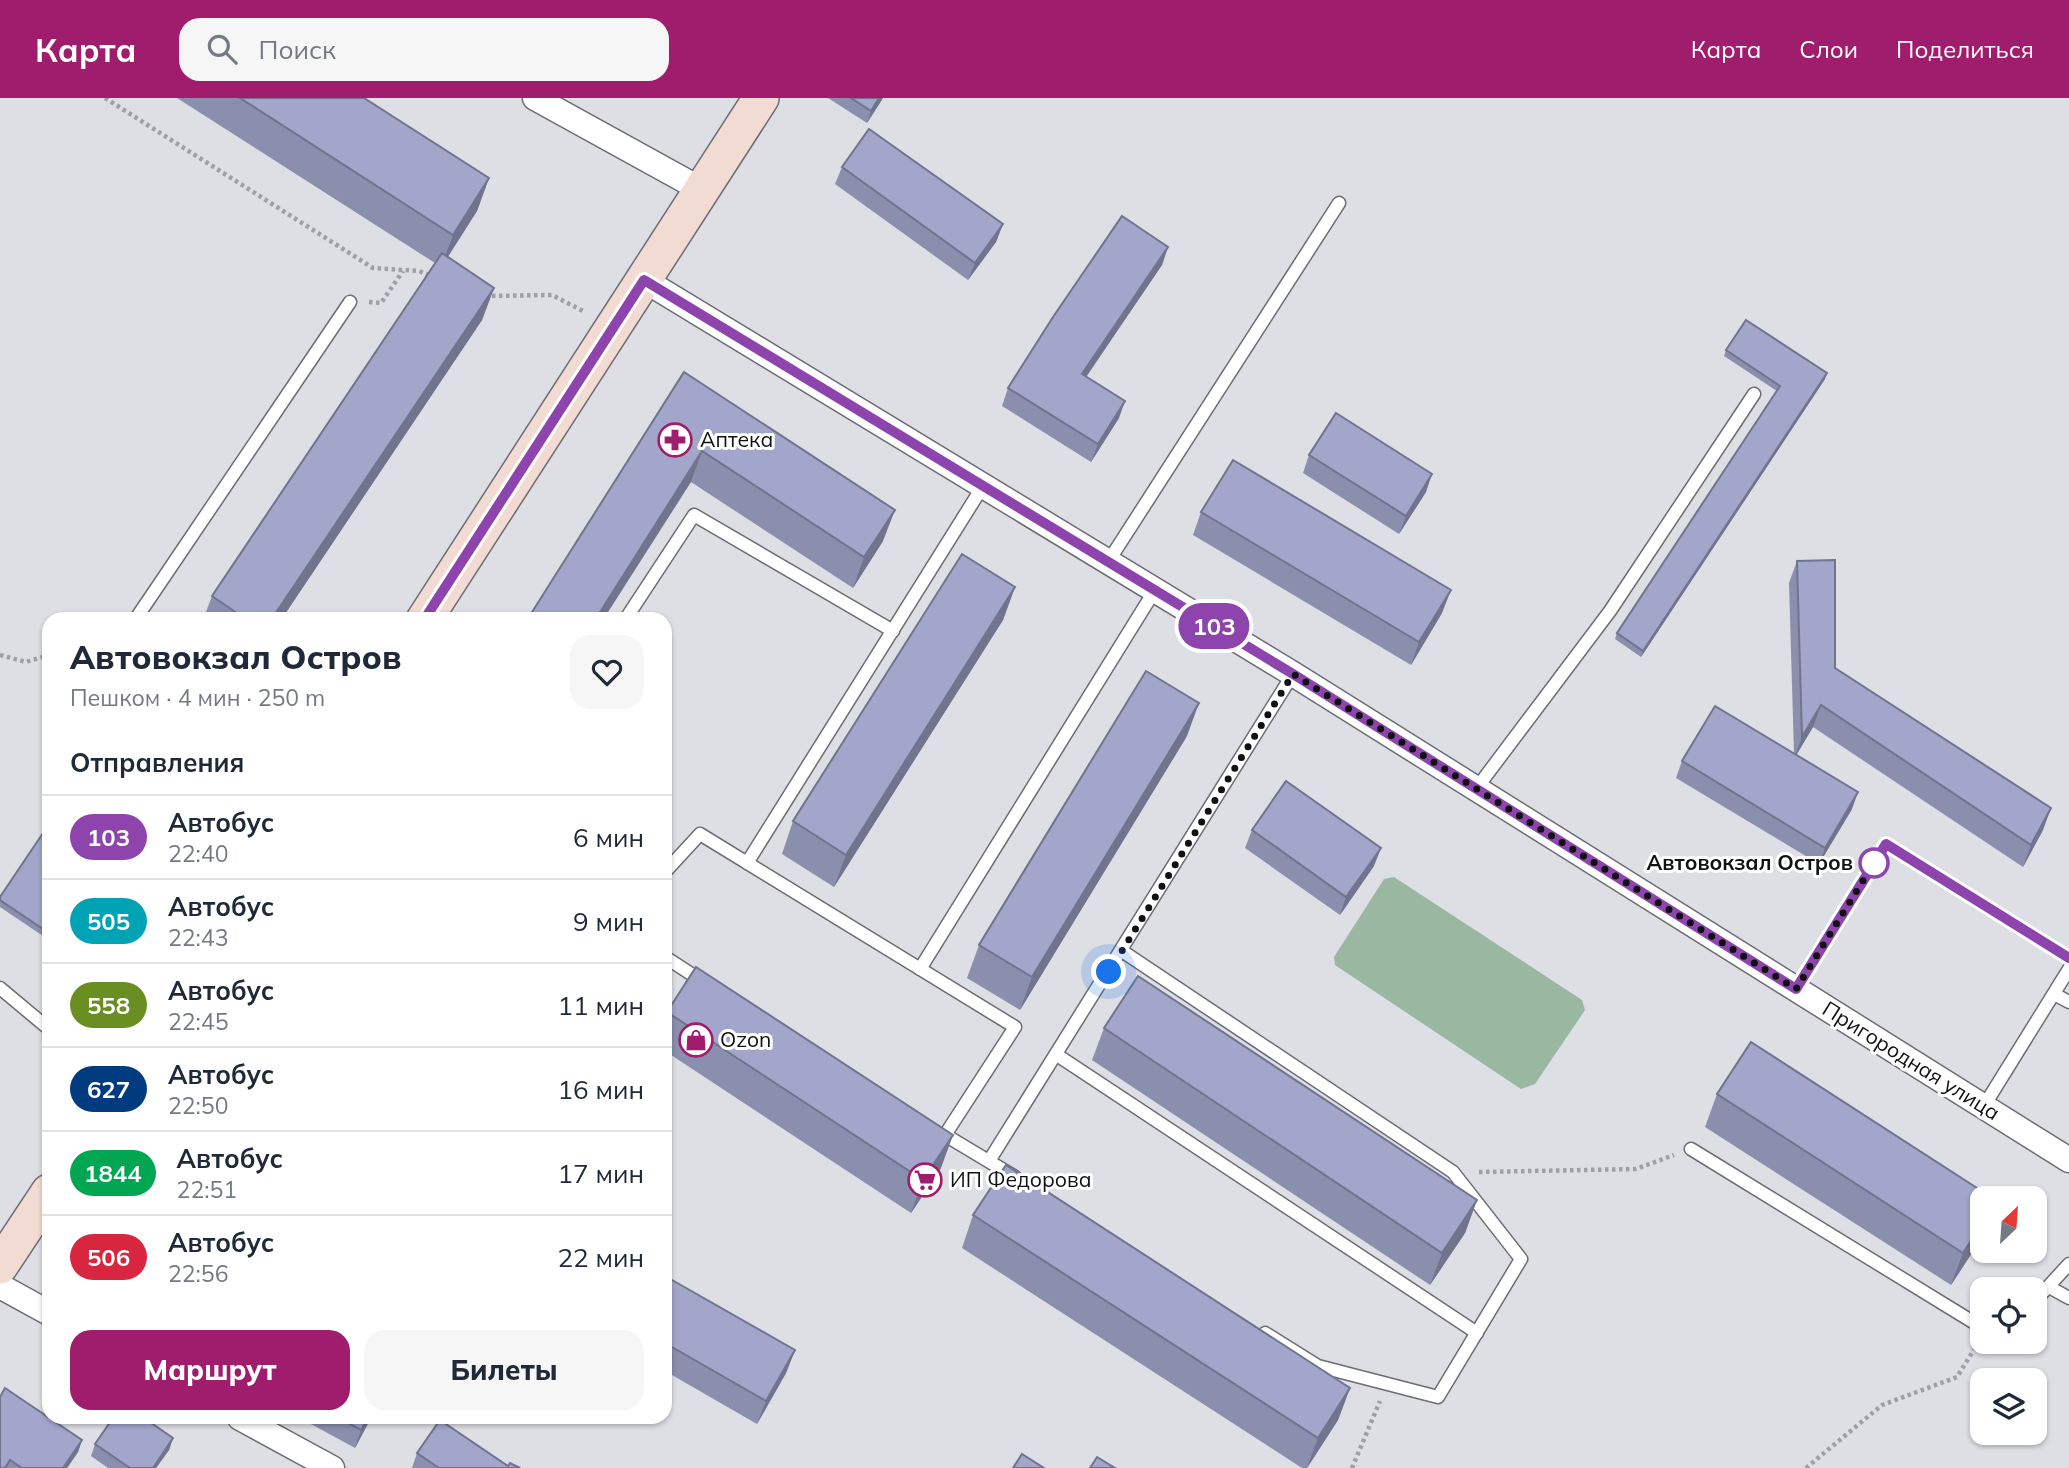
<!DOCTYPE html>
<html lang="ru">
<head>
<meta charset="utf-8">
<style>
	body { margin:0; font-family:Mulish,sans-serif; background:#f6f6f7; color:#1f2937; height:100vh; display:flex; flex-direction:column; font-size:26px; white-space:nowrap }
	* { box-sizing:border-box; margin:0 }
	p { font-size:23px; color:#747a83 }
	.icon { flex:none; width:38px; height:38px; fill:none; stroke:currentColor; stroke-width:2; stroke-linecap:round; stroke-linejoin:round }
	.map { position:relative; flex:1; overflow:hidden }
	.details { position:absolute; left:42px; top:514px; width:630px; height:812px; display:flex; flex-direction:column; background:#fff; border-radius:21px; box-shadow:0 2px 5px #0004 }
	.details>* { flex:none }
	.badge { padding:0 14px; border-radius:23px; font-size:24px; line-height:46px }
	.needle { width:46px; rotate:25deg }
	.fabs { position:absolute; left:1970px; top:1088px; display:grid; gap:14px }
	.fabs a { display:grid; place-items:center; width:77px; height:77px; border-radius:14px; background:#fff; box-shadow:0 2px 5px #0004; font-size:35px }
	.you { position:absolute; width:35px; height:35px; margin:-18px; border:5px solid #fff; border-radius:50%; background:#1a73e8; box-shadow:0 0 0 10px #1a73e833 }
	.map>.badge { position:absolute; translate:-50% -50%; box-shadow:0 0 0 4px #fff }
	h2 { padding:0 28px; font-size:26px; line-height:63px }
	.round { display:grid; place-items:center; flex:none; width:74px; height:74px; border-radius:21px; background:#f6f6f7 }
	.head { display:flex; align-items:center; justify-content:space-between; height:119px; padding:0 28px }
	h1 { font-size:33px; font-weight:800; line-height:52px }
	.button { display:flex; gap:14px; margin-top:auto; padding:14px 28px }
	.button a { flex:1; height:80px; border-radius:21px; background:#a01c6c; color:#fff; font-size:28px; font-weight:800; line-height:80px; text-align:center }
	.button a+a { background:#f6f6f7; color:#1f2937 }
	ul { padding:0; list-style:none }
	li { display:flex; align-items:center; gap:21px; height:84px; padding:0 28px; border-top:2px solid #e0e1e3 }
	li div { flex:1 }
	li b { display:block; font-size:26px }
	li em { font-style:normal }
	li .badge { min-width:77px; font-weight:700; text-align:center }
	header { display:flex; align-items:center; gap:42px; box-sizing:border-box; height:98px; padding:0 35px; background:#a01c6c; color:#fff }
	header strong { font-size:33px }
	nav { display:flex; gap:38px; margin-inline-start:auto; font-size:24px }
	.search { width:490px; height:63px; background:#f6f6f7; display:flex; align-items:center; gap:18px; box-sizing:border-box; padding:0 24px; border-radius:21px; color:#747a83; font-size:26px }
	.map>svg:first-child { display:block }
</style>
</head>
<body>
<header>
<strong>Карта</strong>
<div class="search"><svg class="icon" aria-label="search" viewBox="0 0 24 24"><circle cx="10" cy="10" r="6"/><path d="M15 15l6 6"/></svg>Поиск</div>
<nav><a>Карта</a><a>Слои</a><a>Поделиться</a></nav>
</header>
<div class="map">
<svg width="2069" height="1370" viewBox="0 0 2069 1370">
	<rect width="100%" height="100%" fill="#dedee5"/>
	<!-- green -->
	<polygon fill="#9ab7a2" points="1394,779 1582,902 1585,912 1535,986 1521,991 1335,867 1334,859 1384,781"/>
	<g fill="none" stroke-linecap="round" stroke-linejoin="round">
		<defs>
			<g id="lane">
				<polyline points="1108,464 1339,105"/>
				<polyline points="135,522 350,204"/>
				<polyline points="625,522 694,417 893,533"/>
				<polyline points="1476,691 1610,513 1754,296"/>
				<polyline points="747,765 983,388"/>
				<polyline points="665,774 700,736 1015,929 945,1037 1015,1079"/>
				<polyline points="1122,853 1453,1074 1521,1161 1438,1299 1318,1268 1265,1235"/>
				<polyline points="665,859 705,885"/>
				<polyline points="920,871 1155,492"/>
				<polyline points="0,890 49,931"/>
				<polyline points="1796,891 1886,746 2069,860"/>
				<polyline points="2054,896 2069,904"/>
				<polyline points="1057,957 1477,1235"/>
				<polyline points="1984,1008 2069,871"/>
				<polyline points="1691,1051 1973,1224 1983,1223"/>
				<polyline points="989,1063 1293,576"/>
				<polyline points="2049,1189 2069,1200"/>
				<polyline points="2035,1203 2069,1166"/>
			</g>
			<g id="street">
				<polyline points="535,0 702,92"/>
				<polyline points="644,182 1293,576 2069,1062"/>
				<polyline points="0,1188 49,1215"/>
				<polyline points="240,1320 332,1370"/>
			</g>
			<g id="secondary">
				<polyline points="424,522 761,0"/>
				<polyline points="0,1168 49,1094"/>
			</g>
		</defs>
		<!-- lane casing -->
		<use href="#lane" stroke="#6c6c72" stroke-width="15"/>
		<!-- street casing -->
		<use href="#street" stroke="#6c6c72" stroke-width="27"/>
		<!-- secondary casing -->
		<use href="#secondary" stroke="#6c6c72" stroke-width="38"/>
		<!-- path -->
		<g stroke="#9f9fa5" stroke-width="4.5" stroke-dasharray="3.5 3.5" stroke-linecap="butt">
			<polyline points="105,0 373,170 419,173 431,178"/>
			<polyline points="485,198 552,197 585,214"/>
			<polyline points="369,204 381,205 403,173"/>
			<polyline points="0,557 26,564 49,557"/>
			<polyline points="1479,1074 1636,1071 1674,1057"/>
			<polyline points="1352,1370 1380,1303"/>
			<polyline points="1806,1370 1882,1307 1957,1279 1978,1245"/>
		</g>
		<!-- lane -->
		<use href="#lane" stroke="#fff" stroke-width="12"/>
		<!-- street -->
		<use href="#street" stroke="#fff" stroke-width="24"/>
		<!-- secondary -->
		<use href="#secondary" stroke="#f2dbd3" stroke-width="35"/>
	</g>
	<!-- wall -->
	<g fill="#8b8fae">
		<polygon points="177,0 364,0 489,80 477,113 448,159 494,190 482,222 281,522 203,522 212,498 435,165"/>
		<polygon points="828,0 883,0 867,25"/>
		<polygon points="842,69 1003,126 996,144 968,182 835,86"/>
		<polygon points="1168,149 1162,167 1086,278 1119,320 1091,364 1002,308 1008,290"/>
		<polygon points="1726,252 1825,281 1641,559 1615,541 1617,535 1777,293 1724,258"/>
		<polygon points="684,274 883,443 853,490 691,384"/>
		<polygon points="1309,357 1426,394 1399,436 1303,375"/>
		<polygon points="1201,414 1442,515 1411,567 1193,437"/>
		<polygon points="1797,463 1835,570 2043,732 2023,769 1813,629 1796,657 1852,711 1819,766 1676,680 1682,663 1794,655 1789,485"/>
		<polygon points="1015,489 1003,522 834,789 782,756 793,723"/>
		<polygon points="1187,638 1020,912 967,880 979,847"/>
		<polygon points="49,726 49,842 0,809 0,799"/>
		<polygon points="1252,732 1374,768 1340,817 1245,750"/>
		<polygon points="667,914 941,1070 911,1115 665,953 665,919"/>
		<polygon points="1104,930 1477,1102 1465,1135 1430,1187 1092,962"/>
		<polygon points="1717,996 1983,1101 1983,1138 1951,1187 1705,1029"/>
		<polygon points="973,1117 1350,1290 1338,1322 1307,1370 1302,1370 962,1150"/>
		<polygon points="665,1178 795,1252 786,1275 757,1326 665,1273"/>
		<polygon points="0,1299 82,1342 78,1354 67,1370 0,1370"/>
		<polygon points="300,1320 371,1320 355,1350"/>
		<polygon points="173,1340 169,1352 156,1370 108,1370 91,1358 95,1346"/>
		<polygon points="417,1355 508,1368 520,1370 412,1370"/>
	</g>
	<!-- shaded-wall -->
	<g fill="#71748d">
		<polygon points="879,0 883,0 867,25 871,13"/>
		<polygon points="489,80 477,113 441,169 453,137"/>
		<polygon points="1003,126 996,144 968,182 975,165"/>
		<polygon points="1168,149 1162,167 1076,294 1082,276"/>
		<polygon points="494,190 482,222 281,522 271,522"/>
		<polygon points="1827,275 1825,281 1641,559 1643,553"/>
		<polygon points="1125,303 1119,320 1091,364 1098,346"/>
		<polygon points="702,353 691,384 603,522 595,522"/>
		<polygon points="1432,376 1426,394 1399,436 1406,418"/>
		<polygon points="895,412 883,443 853,490 864,459"/>
		<polygon points="1015,489 1003,522 834,789 846,757"/>
		<polygon points="1451,492 1442,515 1411,567 1419,544"/>
		<polygon points="1199,605 1187,638 1020,912 1032,879"/>
		<polygon points="1821,607 1813,629 1794,661 1802,639"/>
		<polygon points="1858,694 1852,711 1819,766 1825,750"/>
		<polygon points="2051,710 2043,732 2023,769 2031,747"/>
		<polygon points="1381,750 1374,768 1340,817 1346,799"/>
		<polygon points="953,1037 941,1070 911,1115 923,1082"/>
		<polygon points="1477,1102 1465,1135 1430,1187 1442,1155"/>
		<polygon points="1983,1124 1983,1138 1951,1187 1963,1155"/>
		<polygon points="795,1252 786,1275 757,1326 766,1303"/>
		<polygon points="1350,1290 1338,1322 1307,1370 1318,1340"/>
		<polygon points="368,1320 371,1320 355,1350 361,1332"/>
		<polygon points="173,1340 169,1352 156,1370 153,1370"/>
		<polygon points="82,1342 78,1354 67,1370 63,1370"/>
	</g>
	<!-- building -->
	<g fill="#a2a6ca" stroke="#71748d" stroke-width="2">
		<polygon points="240,0 364,0 489,80 453,137"/>
		<polygon points="851,0 879,0 871,13"/>
		<polygon points="869,31 1003,126 975,165 842,69"/>
		<polygon points="1122,118 1168,149 1082,276 1125,303 1098,346 1008,290 1053,219"/>
		<polygon points="442,155 494,190 271,522 247,522 212,498"/>
		<polygon points="1746,222 1827,275 1643,553 1617,535 1780,288 1726,252"/>
		<polygon points="684,274 895,412 864,459 702,353 595,522 527,522"/>
		<polygon points="1336,315 1432,376 1406,418 1309,357"/>
		<polygon points="1233,362 1451,492 1419,544 1201,414"/>
		<polygon points="962,456 1015,489 846,757 793,723"/>
		<polygon points="1835,462 1835,570 2051,710 2031,747 1821,607 1802,639 1797,463"/>
		<polygon points="1146,573 1199,605 1032,879 979,847"/>
		<polygon points="1715,608 1858,694 1825,750 1682,663"/>
		<polygon points="1286,683 1381,750 1346,799 1252,732"/>
		<polygon points="49,726 49,835 0,802 0,799"/>
		<polygon points="696,869 953,1037 923,1082 667,914"/>
		<polygon points="1138,878 1477,1102 1442,1155 1104,930"/>
		<polygon points="1751,944 1994,1101 1983,1101 1983,1124 1963,1155 1717,996"/>
		<polygon points="1006,1067 1350,1290 1318,1340 973,1117"/>
		<polygon points="665,1178 795,1252 766,1303 665,1245"/>
		<polygon points="5,1290 82,1342 63,1370 22,1370 10,1362 5,1370 0,1370 0,1299"/>
		<polygon points="113,1320 144,1320 173,1340 153,1370 130,1370 95,1346"/>
		<polygon points="339,1320 368,1320 361,1332"/>
		<polygon points="440,1322 508,1368 510,1365 520,1370 439,1370 417,1355"/>
		<polygon points="1022,1356 1044,1370 1013,1370"/>
		<polygon points="1097,1359 1115,1370 1090,1370"/>
	</g>
	<g fill="none" stroke-linecap="round" stroke-linejoin="round">
		<defs>
			<polyline id="line" points="424,522 644,182 1293,576 1796,891 1886,746 2069,860"/>
		</defs>
		<!-- line casing -->
		<use href="#line" stroke="#fff" stroke-width="16"/>
		<!-- line -->
		<use href="#line" stroke="#8e44ad" stroke-width="10"/>
		<!-- walk -->
		<polyline stroke="#101113" stroke-width="7" stroke-dasharray="0 12.6" points="1109,874 1293,576 1796,891 1874,765"/>
	</g>
	<!-- icons -->
	<defs>
		<symbol id="pharmacy-ring" viewBox="-11 -11 22 22"><circle r="9.5" fill="#fff" stroke="#a01c6c" stroke-width="1.5"/><path d="M-2-6h4v4h4v4h-4v4h-4v-4h-4v-4h4Z" fill="#a01c6c"/></symbol>
		<symbol id="shop-ring" viewBox="-11 -11 22 22"><circle r="9.5" fill="#fff" stroke="#a01c6c" stroke-width="1.5"/><path d="M-5-2.5h2.3a2.7 3.5 0 0 1 5.4 0H5L5.5 6h-11ZM-1.5-2.5h3a1.5 2.3 0 0 0-3 0Z" fill="#a01c6c"/></symbol>
		<symbol id="supermarket-ring" viewBox="-11 -11 22 22"><circle r="9.5" fill="#fff" stroke="#a01c6c" stroke-width="1.5"/><path d="M-6-5.5h2.5l.6 2H6L4.5 2H-2.5L-4.4-4H-6ZM-1.5 3.2a1.3 1.3 0 1 0 .1 0ZM3 3.2a1.3 1.3 0 1 0 .1 0Z" fill="#a01c6c"/></symbol>
	</defs>
	<g fill-rule="evenodd">
		<use href="#pharmacy-ring" x="656" y="323" width="38" height="38"/>
		<use href="#shop-ring" x="677" y="923" width="38" height="38"/>
		<use href="#supermarket-ring" x="906" y="1063" width="38" height="38"/>
	</g>
	<!-- markers -->
	<circle fill="#fff" stroke="#8e44ad" stroke-width="3.5" cx="1874" cy="765" r="14"/>
	<g text-anchor="middle" stroke-width="6" stroke-linejoin="round" paint-order="stroke">
		<!-- poi labels -->
		<g font-size="21" fill="#101113" stroke="#fff" text-anchor="start">
			<text x="700" y="349">Аптека</text>
			<text x="720" y="949">Ozon</text>
			<text x="950" y="1089">ИП Федорова</text>
		</g>
		<!-- stop labels -->
		<g font-size="21" font-weight="bold" fill="#101113" stroke="#fff" text-anchor="end">
			<text x="1853" y="772">Автовокзал Остров</text>
		</g>
		<!-- street labels -->
		<g font-size="21" fill="#101113" stroke="#fff">
			<text transform="translate(1911 963) rotate(32)" y="7">Пригородная улица</text>
		</g>
	</g>
</svg>
<div class="fabs">
<a><svg class="needle" viewBox="-14 -14 28 28"><path d="M0-13l5 13h-10z" fill="#e53935"/><path d="M0 13l5-13h-10z" fill="#747a83"/></svg></a>
<a><svg class="icon" aria-label="locate" viewBox="0 0 24 24"><circle cx="12" cy="12" r="6"/><path d="M12 2v4M12 18v4M2 12h4M18 12h4"/></svg></a>
<a><svg class="icon" aria-label="layers" viewBox="0 0 24 24"><path d="M12 4l9 5-9 5-9-5zM3 14l9 5 9-5"/></svg></a>
</div>
<div class="you" style="left:1109px;top:874px"></div>
<b class="badge" style="left:1214px;top:528px;background:#8e44ad;color:#fff">103</b>
<section class="details">
<div class="head"><div><h1>Автовокзал Остров</h1><p>Пешком · 4 мин · 250 m</p></div><a class="round"><svg class="icon" aria-label="heart" viewBox="0 0 24 24"><path d="M12 20l-8-8c-3-5 5-10 8-4 3-6 11-1 8 4z"/></svg></a></div>
<h2>Отправления</h2>
<ul>
<li><span class="badge" style="background:#8e44ad;color:#fff">103</span><div><b>Автобус</b><p>22:40</p></div><em>6 мин</em></li>
<li><span class="badge" style="background:#00a3b4;color:#fff">505</span><div><b>Автобус</b><p>22:43</p></div><em>9 мин</em></li>
<li><span class="badge" style="background:#6b8e23;color:#fff">558</span><div><b>Автобус</b><p>22:45</p></div><em>11 мин</em></li>
<li><span class="badge" style="background:#003b80;color:#fff">627</span><div><b>Автобус</b><p>22:50</p></div><em>16 мин</em></li>
<li><span class="badge" style="background:#00a651;color:#fff">1844</span><div><b>Автобус</b><p>22:51</p></div><em>17 мин</em></li>
<li><span class="badge" style="background:#d7263d;color:#fff">506</span><div><b>Автобус</b><p>22:56</p></div><em>22 мин</em></li>
</ul>
<div class="button"><a>Маршрут</a><a>Билеты</a></div>
</section>
</div>
</body>
</html>
